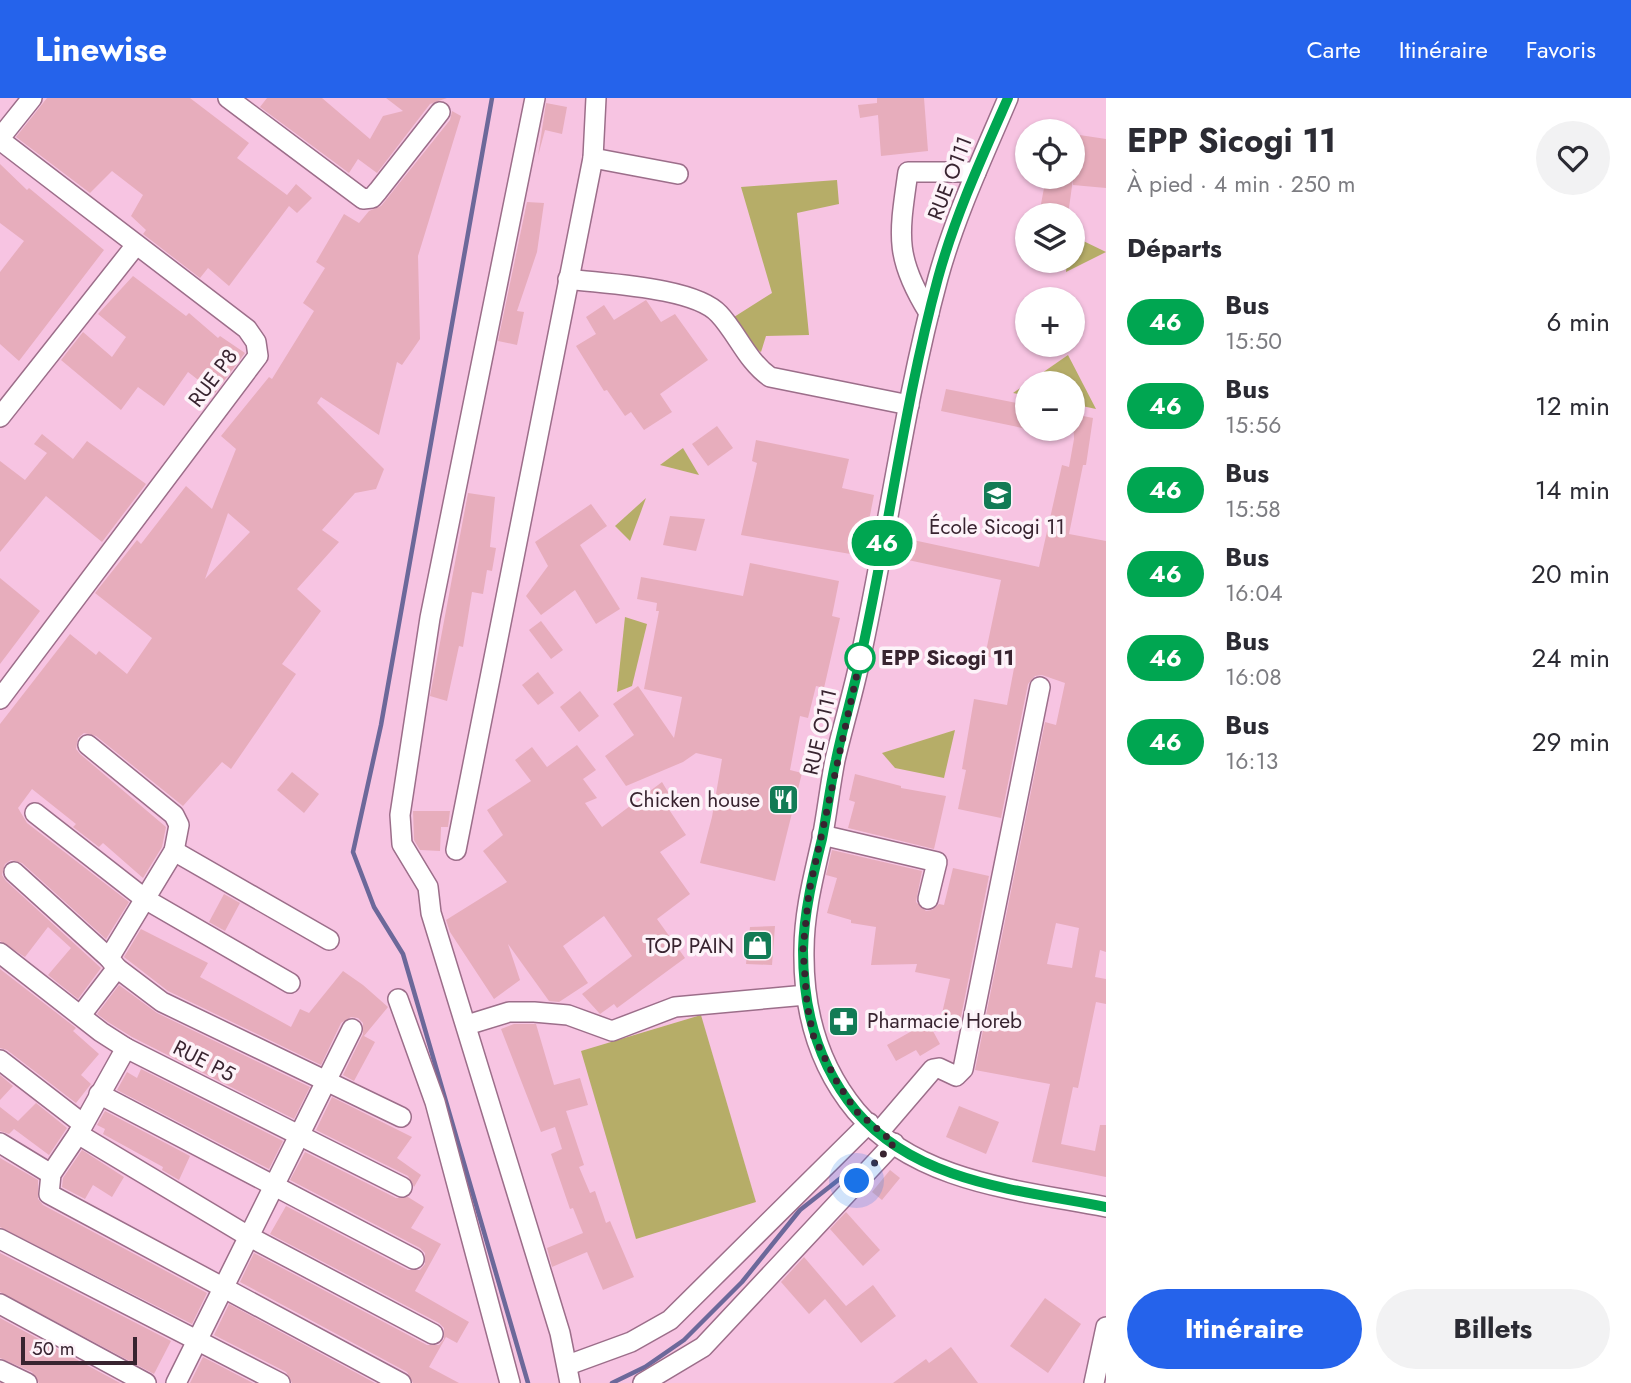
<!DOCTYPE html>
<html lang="fr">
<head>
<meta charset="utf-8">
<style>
	body { margin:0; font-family:Jost,sans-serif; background:#f2f2f3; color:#2b2b33; height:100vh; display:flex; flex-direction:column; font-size:26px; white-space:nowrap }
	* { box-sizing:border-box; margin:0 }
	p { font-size:23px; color:#7c7c81 }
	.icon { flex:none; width:38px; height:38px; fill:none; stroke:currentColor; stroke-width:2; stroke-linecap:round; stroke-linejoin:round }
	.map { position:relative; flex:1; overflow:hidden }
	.side { display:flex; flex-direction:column; background:#fff; width:525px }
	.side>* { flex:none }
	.badge { padding:0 14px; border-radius:23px; font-size:24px; line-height:46px }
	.buttons { position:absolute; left:1015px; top:21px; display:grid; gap:14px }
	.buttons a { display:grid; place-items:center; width:70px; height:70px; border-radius:50%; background:#fff; box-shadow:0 2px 5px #0004; font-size:35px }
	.scale { position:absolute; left:21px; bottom:18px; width:116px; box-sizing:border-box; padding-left:7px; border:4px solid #382430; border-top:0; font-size:19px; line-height:24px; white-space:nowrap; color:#382430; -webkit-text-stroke:5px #fdf3f9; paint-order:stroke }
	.you { position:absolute; width:35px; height:35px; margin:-18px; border:5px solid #fff; border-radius:50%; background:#1a73e8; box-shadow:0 0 0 10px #1a73e833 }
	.map>.badge { position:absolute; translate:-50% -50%; box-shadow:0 0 0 4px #fff }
	h2 { padding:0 21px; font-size:26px; line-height:63px }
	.round { display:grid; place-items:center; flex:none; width:74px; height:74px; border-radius:37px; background:#f2f2f3 }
	.summary { display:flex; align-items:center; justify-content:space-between; height:119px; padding:0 21px }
	h1 { font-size:33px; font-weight:700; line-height:52px }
	.cta { display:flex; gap:14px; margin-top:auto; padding:14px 21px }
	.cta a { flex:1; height:80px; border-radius:42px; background:#2563eb; color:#fff; font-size:28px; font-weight:700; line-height:80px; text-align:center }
	.cta a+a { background:#f2f2f3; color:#2b2b33 }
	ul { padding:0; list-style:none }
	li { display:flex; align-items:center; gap:21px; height:84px; padding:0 21px }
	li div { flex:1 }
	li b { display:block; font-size:26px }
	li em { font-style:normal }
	li .badge { min-width:77px; font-weight:700; text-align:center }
	header { display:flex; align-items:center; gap:42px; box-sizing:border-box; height:98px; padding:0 35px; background:#2563eb; color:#fff }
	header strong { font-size:33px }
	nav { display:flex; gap:38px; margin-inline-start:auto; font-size:24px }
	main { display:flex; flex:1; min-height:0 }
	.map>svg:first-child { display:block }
</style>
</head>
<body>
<header>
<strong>Linewise</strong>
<nav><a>Carte</a><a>Itinéraire</a><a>Favoris</a></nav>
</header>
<main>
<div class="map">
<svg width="1106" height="1285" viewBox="0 0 1106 1285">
	<rect width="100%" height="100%" fill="#f7c4e2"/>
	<!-- green -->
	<g fill="#b6ad68">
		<polygon points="837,82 839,106 797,115 809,237 766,238 761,254 723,226 772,195 741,89"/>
		<polygon points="1073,138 1106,154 1066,174 1067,163 1073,163"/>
		<polygon points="1068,257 1096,311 1073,306 1073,285 1027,285 1027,298 1013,295"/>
		<polygon points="683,350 699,377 660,367"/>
		<polygon points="646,400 630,443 615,428"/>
		<polygon points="625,519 647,526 632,588 617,594"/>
		<polygon points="955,632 944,680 895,670 882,655"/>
		<polygon points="701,917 756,1104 636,1141 581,953"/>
	</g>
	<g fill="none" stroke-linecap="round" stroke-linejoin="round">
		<!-- stream -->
		<g stroke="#6c689a" stroke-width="4.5">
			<polyline points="492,0 381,627 353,754 374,809 403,856 528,1285"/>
			<polyline points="612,1285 645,1269 684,1242 742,1184 800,1112 851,1072"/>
		</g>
	</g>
	<!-- building -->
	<g fill="#e7adbc" fill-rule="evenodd">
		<polygon points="47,0 190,0 249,45 237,60 287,97 296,86 312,100 297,115 289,108 229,188 208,170 200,180 143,136 146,132 131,118 143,97 112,73 90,95 16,39"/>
		<polygon points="267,0 322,0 370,41 383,18 403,13 386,0 447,0 430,6 377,75 358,61 349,75 260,9"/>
		<polygon points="877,0 924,0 928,53 881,58 878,17 860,20 858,7 877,5"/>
		<polygon points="546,5 567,9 562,36 545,32 538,58"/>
		<path d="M452 13 461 18 418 158 420 241 402 267 397 264 379 337 321 299 317 305 384 371 376 391 355 395 322 432 339 444 297 491 321 513 282 566 296 576 231 671 222 664 183 708 96 638 84 635 78 640 76 651 80 656 166 729 162 749 143 780 103 745 99 749 73 729 76 726 32 691 18 710 27 725 129 804 106 841 22 765 11 762 5 766 2 777 6 783 101 870 78 901 48 877 71 850 48 829 25 859 0 843V626L70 536 96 557 99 553 127 576 152 540 95 495 137 442 141 446 186 388 212 411 236 351 221 338 269 279 272 281 314 213 303 205 325 170 316 164 344 116 359 125 369 113 381 108 450 22ZM228 415 250 434 205 481Z"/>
		<polygon points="1073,36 1106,41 1106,90 1073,87 1073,81 1068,117 1039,117 1046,79 1073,79"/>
		<polygon points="0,66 27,92 29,90 104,152 19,263 0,246 0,174 24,143 0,125"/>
		<polygon points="527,104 544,105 537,154 517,213 524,214 517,247 498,243"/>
		<polygon points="133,178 186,218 189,215 218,240 220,238 245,255 215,295 188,274 164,308 138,289 121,312 61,262 83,234 112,259 126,239 98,216"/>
		<polygon points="646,202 661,224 675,216 708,262 660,296 672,314 644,332 631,314 625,318 607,292 604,293 576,248 596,236 586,219 604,207 614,222"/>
		<polygon points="946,291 1027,307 1027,331 941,313"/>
		<path d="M1073 316 1093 320 1086 367H1083L1069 436 1106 443V854L1100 852 1095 879 1106 881V906L1096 904 1078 990 1073 989 1061 1046 1095 1053 1100 1027H1106V1079L1032 1064 1050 986 975 972 1045 624 1056 627 1065 585 1042 577 1035 578 1028 586 1001 720 958 711 966 672 962 671 974 601 1007 607 1015 565 985 558 1001 482 908 462 913 442 1039 469 1062 367 1069 369 1074 341ZM1056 825 1079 830 1072 870 1047 866Z"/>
		<polygon points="717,328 733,350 708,368 692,346"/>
		<polygon points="42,336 73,361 87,343 146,386 102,444 46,398 0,454 0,363 25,382 47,355 34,346"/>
		<polygon points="756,342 849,361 842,390 874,397 862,458 741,437 757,365 752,363"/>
		<polygon points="468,395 495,399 490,449 496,450 492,473 487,472 483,496 472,494 463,549 459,548 447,603 430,598"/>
		<polygon points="591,406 607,428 580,447 620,511 596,526 575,492 541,517 526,498 548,468 535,444"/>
		<polygon points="670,418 705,421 696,453 663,447"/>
		<polygon points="750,465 839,483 832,518 840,520 824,590 816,588 808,620 800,618 790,672 802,675 775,783 700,765 712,719 722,661 696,655 683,664 626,688 605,658 634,637 613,606 638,588 674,640 682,599 644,591 659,513 656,513 657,505 637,501 641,479 743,498"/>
		<polygon points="0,480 40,513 0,566"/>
		<polygon points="541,523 563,552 551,561 529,532"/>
		<polygon points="538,574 554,595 538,607 522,587"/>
		<polygon points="580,593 599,618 579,634 560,609"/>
		<polygon points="577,647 596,672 583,681 597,700 585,705 602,729 662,684 671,699 664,704 686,737 660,754 690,796 657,821 685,860 617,910 614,906 600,916 582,896 632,858 604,818 563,848 588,885 559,904 549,903 508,846 520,882 494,901 450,834 446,822 507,784 483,753 503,737 487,712 531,683 515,662 532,649 547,669"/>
		<polygon points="292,674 319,696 304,715 277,692"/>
		<polygon points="855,676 901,688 901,690 946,698 934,751 848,730 855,704 849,702"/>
		<polygon points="413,713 450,713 448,729 441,729 440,753 420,752 414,742"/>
		<polygon points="832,752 922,773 916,804 926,813 932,812 939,806 944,807 953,770 989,778 959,929 940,924 950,881 915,874 917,866 871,867 876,829 851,825 851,822 827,815 837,780 826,777"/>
		<polygon points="224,796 240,805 225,833 209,824"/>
		<polygon points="775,828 772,867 746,866 750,829"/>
		<polygon points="141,831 208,865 200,879 291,929 300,911 309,915 343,873 363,887 388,909 364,938 375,944 354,983 343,977 363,936 363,925 358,920 351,919 341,925 321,967 168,893 124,859"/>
		<polygon points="0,871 76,930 73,933 99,956 81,977 91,986 76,1005 7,952 0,950"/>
		<polygon points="119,887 157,915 310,989 294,1021 132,939 108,924 97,916"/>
		<polygon points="928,924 940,946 920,958 916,952 896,963 887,947"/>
		<polygon points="514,926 536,926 554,987 580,980 588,1007 566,1013 584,1067 579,1069 590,1095 595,1093 606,1125 610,1123 634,1179 603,1192 587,1154 552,1169 547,1150 583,1135 573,1110 570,1111 551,1056 562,1051 555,1029 541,1034 501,931"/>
		<polygon points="141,971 283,1043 269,1071 117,992 127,974 137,980"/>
		<polygon points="0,977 13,988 0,1002"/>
		<polygon points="332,999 412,1039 397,1060 421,1077 414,1089 408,1078 316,1032"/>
		<polygon points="36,1005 67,1030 49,1057 14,1031 9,1036 0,1033 0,1009 18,1023"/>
		<polygon points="959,1008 999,1024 986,1056 946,1039"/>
		<polygon points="105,1013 190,1058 179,1082 162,1072 163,1069 103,1036 105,1031 97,1027"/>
		<polygon points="82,1052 124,1079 112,1099 93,1087 85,1101 62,1089 63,1080"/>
		<polygon points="305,1054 396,1100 408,1099 424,1109 411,1130 441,1146 415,1193 469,1224 457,1245 446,1239 429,1269 459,1285 413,1285 407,1274 240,1184 254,1155 427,1247 439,1247 444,1241 444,1230 439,1225 270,1136 286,1108 408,1172 420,1172 425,1166 425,1155 420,1150 290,1082"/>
		<polygon points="0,1060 38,1082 38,1101 43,1107 207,1195 192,1226 0,1129"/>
		<polygon points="890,1072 900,1080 882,1102 872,1094"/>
		<polygon points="846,1114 880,1152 863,1168 830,1131"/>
		<polygon points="0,1155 171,1243 154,1276 0,1194"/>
		<polygon points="804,1159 846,1208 873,1187 896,1218 861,1245 825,1201 809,1216 781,1184"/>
		<polygon points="1045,1200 1081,1226 1048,1275 1010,1248"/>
		<polygon points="229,1206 375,1285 292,1285 286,1274 214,1237"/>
		<polygon points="0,1220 120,1285 39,1285 32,1274 0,1260"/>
		<polygon points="951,1249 978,1285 893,1285 926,1261 929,1265"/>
		<polygon points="203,1259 253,1285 190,1285"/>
	</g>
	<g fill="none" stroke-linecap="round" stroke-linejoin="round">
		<defs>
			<g id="minor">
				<polyline points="228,0 363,101 372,100 378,93 440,14"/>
				<polyline points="535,0 430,520 400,717 402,746 428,789 431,815 560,1235 570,1285"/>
				<path d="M1008 0C983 59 955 118 938 180 903 309 887 442 858 571 851 602 842 632 835 662 830 688 827 715 822 741 814 777 804 814 804 852 803 911 818 967 856 1013 917 1085 1020 1092 1106 1109"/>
				<polyline points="0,40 32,0"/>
				<polyline points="0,42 247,231 256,244 258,258 0,601"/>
				<polyline points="593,60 678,76"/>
				<path d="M568 181C605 186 694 189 719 216 737 235 747 263 770 279L909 307"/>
				<path d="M929 215C894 159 899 137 908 74H976"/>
				<polyline points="0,319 136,147"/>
				<polyline points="35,715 145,801 290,885"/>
				<polyline points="822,737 937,764 928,801"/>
				<polyline points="456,752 593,60 596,0"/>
				<polyline points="174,753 329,842"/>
				<polyline points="14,774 109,860"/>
				<polyline points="0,855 101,934 126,950 402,1089"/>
				<polyline points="117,870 162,904 401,1019"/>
				<polyline points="398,901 435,1004 510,1285"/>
				<polyline points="81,917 117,870 109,860 174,753 179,727 174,717 88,647"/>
				<polyline points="467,927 509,914 534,914 568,917 612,933 675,909 806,897"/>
				<polyline points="126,950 78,1036 51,1076 49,1096 401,1285"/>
				<polyline points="0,962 83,1026"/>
				<polyline points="99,996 414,1161"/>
				<polyline points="879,1034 933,971 939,970 956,978 963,971 1040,589"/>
				<polyline points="78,1036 248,1138 433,1236"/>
				<polyline points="0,1045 51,1076"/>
				<polyline points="0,1141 280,1285"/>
				<polyline points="0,1206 146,1285"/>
				<polyline points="568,1267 631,1244 670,1222 869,1025"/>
				<polyline points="0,1272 27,1285"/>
				<polyline points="176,1285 352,931"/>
				<polyline points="643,1285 703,1249 894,1045"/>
				<polyline points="1094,1285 1106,1229"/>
			</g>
		</defs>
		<!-- minor casing -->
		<use href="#minor" stroke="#9c6e8a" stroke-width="22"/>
		<!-- minor -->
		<use href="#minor" stroke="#fff" stroke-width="19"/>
	</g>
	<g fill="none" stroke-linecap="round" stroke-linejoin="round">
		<defs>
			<path id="line" d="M1008 0C982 59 955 118 938 180 903 309 888 442 858 571 851 602 842 632 836 662 830 688 827 715 822 741 813 777 804 814 803 852 803 911 818 967 856 1013 917 1085 1020 1092 1106 1109"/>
		</defs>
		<!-- line casing -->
		<use href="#line" stroke="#fff" stroke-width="16"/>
		<!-- line -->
		<use href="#line" stroke="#00a651" stroke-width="10"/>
		<!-- walk -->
		<polyline stroke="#382430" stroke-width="7" stroke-dasharray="0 12.6" points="857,1083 894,1045 856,1013 837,984 813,937 807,906 803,851 809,794 862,553 860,560"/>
	</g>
	<!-- icons -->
	<defs>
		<symbol id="school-square" viewBox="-11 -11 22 22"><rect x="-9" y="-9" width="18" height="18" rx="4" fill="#127b55" stroke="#fdf3f9"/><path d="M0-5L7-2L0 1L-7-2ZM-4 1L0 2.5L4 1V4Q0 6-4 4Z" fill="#fff"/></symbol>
		<symbol id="restaurant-square" viewBox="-11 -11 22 22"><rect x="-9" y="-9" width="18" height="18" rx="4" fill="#127b55" stroke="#fdf3f9"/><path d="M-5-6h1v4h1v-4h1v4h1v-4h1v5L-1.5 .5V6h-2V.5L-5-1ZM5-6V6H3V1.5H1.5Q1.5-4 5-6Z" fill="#fff"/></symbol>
		<symbol id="shop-square" viewBox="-11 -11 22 22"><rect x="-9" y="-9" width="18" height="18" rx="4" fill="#127b55" stroke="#fdf3f9"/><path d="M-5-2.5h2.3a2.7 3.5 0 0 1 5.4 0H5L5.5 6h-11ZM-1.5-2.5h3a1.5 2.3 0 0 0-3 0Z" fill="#fff"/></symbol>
		<symbol id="pharmacy-square" viewBox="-11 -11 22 22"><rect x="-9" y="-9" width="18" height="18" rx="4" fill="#127b55" stroke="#fdf3f9"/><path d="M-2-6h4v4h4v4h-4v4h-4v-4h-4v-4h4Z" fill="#fff"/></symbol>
	</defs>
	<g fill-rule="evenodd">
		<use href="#school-square" x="980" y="380" width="35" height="35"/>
		<use href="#restaurant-square" x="766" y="684" width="35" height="35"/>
		<use href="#shop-square" x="740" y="830" width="35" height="35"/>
		<use href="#pharmacy-square" x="826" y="906" width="35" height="35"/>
	</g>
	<!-- markers -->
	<circle fill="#fff" stroke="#00a651" stroke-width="3.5" cx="860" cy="560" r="14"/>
	<g text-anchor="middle" stroke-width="7" stroke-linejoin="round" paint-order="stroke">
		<!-- street labels -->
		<g font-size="21" fill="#382430" stroke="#fdf3f9">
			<text transform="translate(950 80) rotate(-69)" y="7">RUE O111</text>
			<text transform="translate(213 280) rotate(-53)" y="7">RUE P8</text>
			<text transform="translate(820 634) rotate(-77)" y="7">RUE O111</text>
			<text transform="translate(204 963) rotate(27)" y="7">RUE P5</text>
		</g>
		<!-- poi labels -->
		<g font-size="21" fill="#382430" stroke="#fdf3f9" text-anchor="end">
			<text x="997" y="436" text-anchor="middle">École Sicogi 11</text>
			<text x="760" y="709">Chicken house</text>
			<text x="734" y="855">TOP PAIN</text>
			<text x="867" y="930" text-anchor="start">Pharmacie Horeb</text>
		</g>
		<!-- stop labels -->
		<g font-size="21" font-weight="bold" fill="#382430" stroke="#fdf3f9" text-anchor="start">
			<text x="881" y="567">EPP Sicogi 11</text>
		</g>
	</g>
</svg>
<div class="buttons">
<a><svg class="icon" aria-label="locate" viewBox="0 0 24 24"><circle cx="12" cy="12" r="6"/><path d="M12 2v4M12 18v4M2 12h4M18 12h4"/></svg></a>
<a><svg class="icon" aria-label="layers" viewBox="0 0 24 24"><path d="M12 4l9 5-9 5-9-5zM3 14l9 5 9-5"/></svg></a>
<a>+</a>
<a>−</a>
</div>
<div class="scale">50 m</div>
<div class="you" style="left:857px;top:1083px"></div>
<b class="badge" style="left:882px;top:445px;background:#00a651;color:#fff">46</b>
</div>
<section class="side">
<div class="summary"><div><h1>EPP Sicogi 11</h1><p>À pied · 4 min · 250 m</p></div><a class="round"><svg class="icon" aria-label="heart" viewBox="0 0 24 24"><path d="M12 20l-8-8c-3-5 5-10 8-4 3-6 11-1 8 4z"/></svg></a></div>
<h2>Départs</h2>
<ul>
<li><span class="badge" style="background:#00a651;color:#fff">46</span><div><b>Bus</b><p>15:50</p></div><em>6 min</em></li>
<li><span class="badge" style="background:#00a651;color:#fff">46</span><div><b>Bus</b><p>15:56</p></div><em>12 min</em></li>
<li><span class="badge" style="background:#00a651;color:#fff">46</span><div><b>Bus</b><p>15:58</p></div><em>14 min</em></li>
<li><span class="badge" style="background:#00a651;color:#fff">46</span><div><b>Bus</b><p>16:04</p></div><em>20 min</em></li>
<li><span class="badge" style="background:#00a651;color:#fff">46</span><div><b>Bus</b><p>16:08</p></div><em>24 min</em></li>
<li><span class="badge" style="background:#00a651;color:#fff">46</span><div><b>Bus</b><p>16:13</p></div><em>29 min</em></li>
</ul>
<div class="cta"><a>Itinéraire</a><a>Billets</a></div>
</section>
</main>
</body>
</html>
